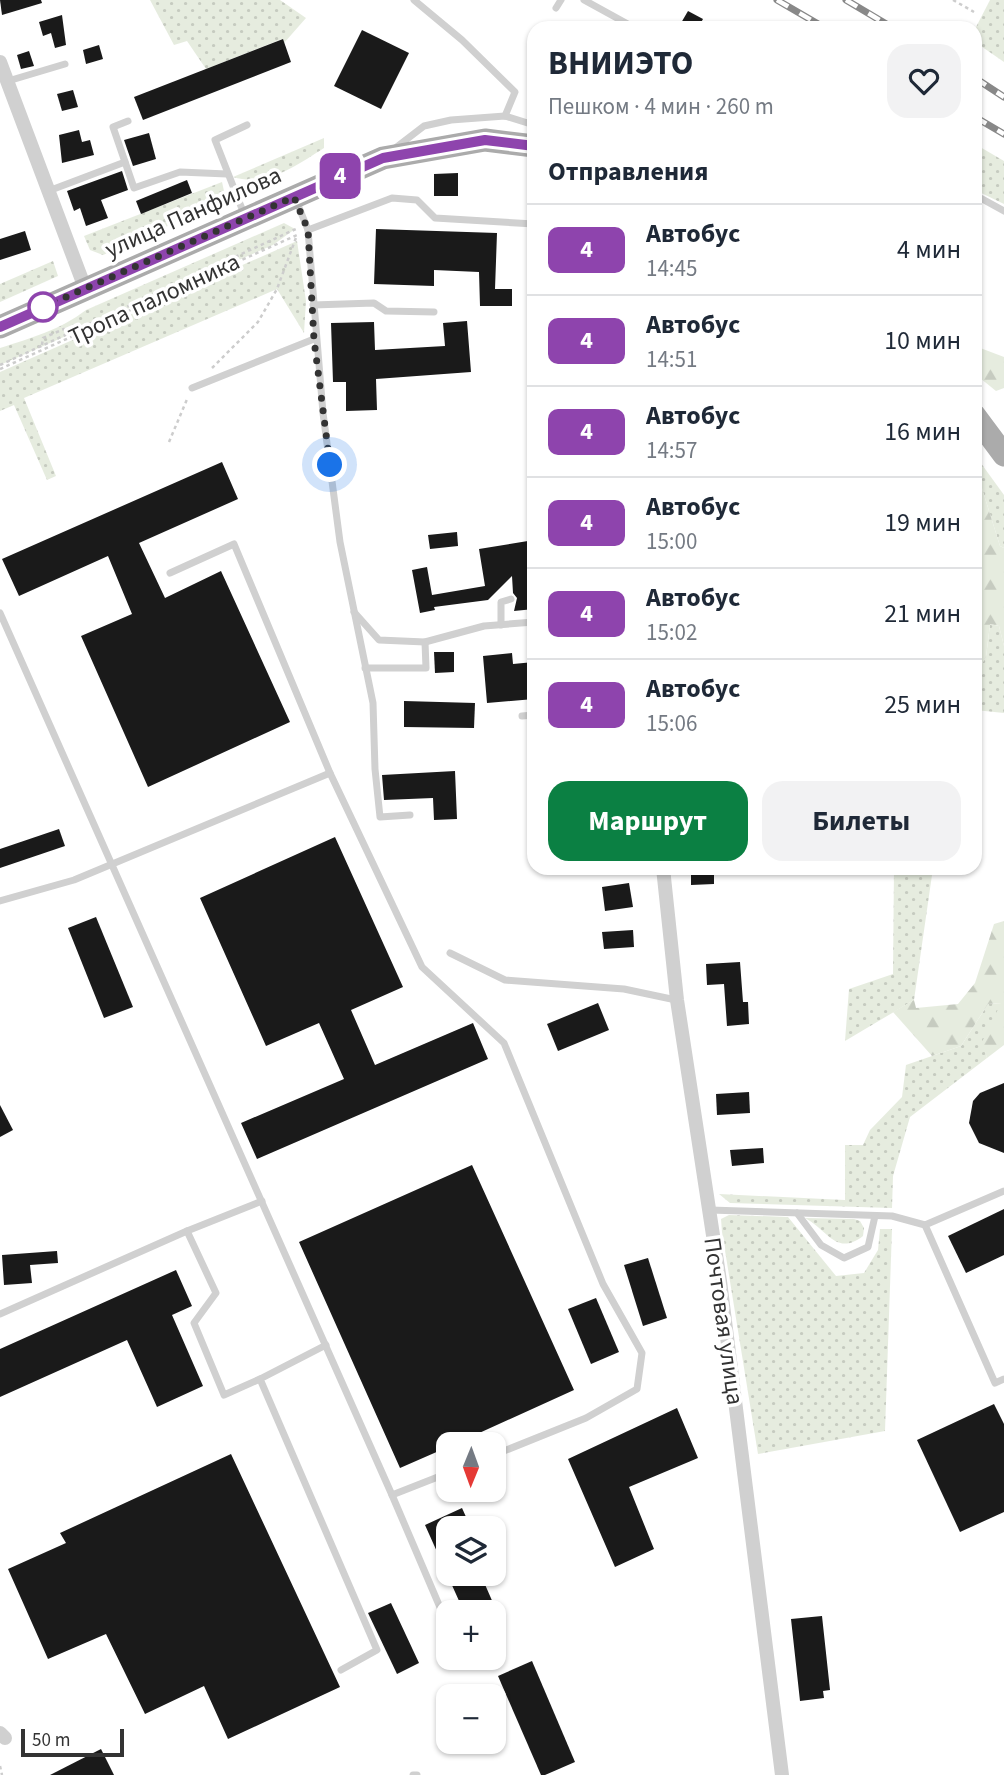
<!DOCTYPE html>
<html lang="ru">
<head>
<meta charset="utf-8">
<style>
	body { margin:0; font-family:"Source Sans 3",sans-serif; background:#f2f2f3; color:#1f2937; height:100vh; display:flex; flex-direction:column; font-size:26px; white-space:nowrap }
	* { box-sizing:border-box; margin:0 }
	p { font-size:23px; color:#747a83 }
	.icon { flex:none; width:38px; height:38px; fill:none; stroke:currentColor; stroke-width:2; stroke-linecap:round; stroke-linejoin:round }
	.map { position:relative; flex:1; overflow:hidden }
	.panel { position:absolute; left:527px; top:21px; width:455px; height:854px; display:flex; flex-direction:column; background:#fff; border-radius:21px; box-shadow:0 2px 5px #0004 }
	.panel>* { flex:none }
	.badge { padding:0 14px; border-radius:10px; font-size:24px; line-height:46px }
	.needle { width:46px; rotate:181deg }
	.buttons { position:absolute; left:436px; top:1432px; display:grid; gap:14px }
	.buttons a { display:grid; place-items:center; width:70px; height:70px; border-radius:14px; background:#fff; box-shadow:0 2px 5px #0004; font-size:35px }
	.scale { position:absolute; left:21px; bottom:18px; width:103px; box-sizing:border-box; padding-left:7px; border:4px solid #333; border-top:0; font-size:19px; line-height:24px; white-space:nowrap; color:#333; -webkit-text-stroke:5px #fff; paint-order:stroke }
	.you { position:absolute; width:35px; height:35px; margin:-18px; border:5px solid #fff; border-radius:50%; background:#1a73e8; box-shadow:0 0 0 10px #1a73e833 }
	.map>.badge { position:absolute; translate:-50% -50%; box-shadow:0 0 0 4px #fff }
	h2 { padding:0 21px; font-size:26px; line-height:63px }
	.round { display:grid; place-items:center; flex:none; width:74px; height:74px; border-radius:21px; background:#f2f2f3 }
	.overview { display:flex; align-items:center; justify-content:space-between; height:119px; padding:0 21px }
	h1 { font-size:33px; font-weight:700; line-height:52px }
	.cta { display:flex; gap:14px; margin-top:auto; padding:14px 21px }
	.cta a { flex:1; height:80px; border-radius:21px; background:#0b8043; color:#fff; font-size:28px; font-weight:700; line-height:80px; text-align:center }
	.cta a+a { background:#f2f2f3; color:#1f2937 }
	ul { padding:0; list-style:none }
	li { display:flex; align-items:center; gap:21px; height:91px; padding:0 21px; border-top:2px solid #e0e1e3 }
	li div { flex:1 }
	li b { display:block; font-size:26px }
	li em { font-style:normal }
	li .badge { min-width:77px; font-weight:700; text-align:center }
	.map>svg:first-child { display:block }
</style>
</head>
<body>
<div class="map">
<svg width="1004" height="1775" viewBox="0 0 1004 1775">
	<defs>
		<pattern id="grass-dots" width="8" height="8" patternUnits="userSpaceOnUse" patternTransform="scale(1.75)"><rect width="8" height="8" fill="#e6ecdf"/><path d="M2 2h.1M6 6h.1" fill="none" stroke="#c6cbc0" stroke-width="1.8" stroke-linecap="round"/></pattern>
		<pattern id="forest-firs" width="22" height="20" patternUnits="userSpaceOnUse" patternTransform="scale(1.75)"><rect width="22" height="20" fill="#e6ecdf"/><path d="M5 1l3.5 6h-7zM16 11l3.5 6h-7z" fill="#c6cbc0"/></pattern>
	</defs>
	<rect width="100%" height="100%" fill="#fff"/>
	<!-- grass -->
	<g fill="url(#grass-dots)">
		<polygon points="150,0 280,0 306,18 284,43 282,39 206,69 187,41 174,45"/>
		<polygon points="990,0 1004,0 1004,62 975,42 975,29"/>
		<path d="M324 138V148C296 166 267 187 233 177Z"/>
		<polygon points="975,144 1004,161 1004,204 975,190"/>
		<polygon points="222,182 226,200 103,255 90,250 84,236"/>
		<path d="M284 223 295 229 273 245 0 365V348C31 338 60 330 86 310Z"/>
		<polygon points="297,241 306,301 304,333 277,289 24,398 56,476 47,480 14,405 0,411 0,372"/>
		<polygon points="53,261 58,276 0,302 0,284"/>
		<polygon points="975,455 1004,495 1004,548 1000,546 975,466"/>
		<polygon points="990,624 999,626 1004,646 1004,713 975,710 975,675 986,657"/>
		<polygon points="894,868 933,868 914,1000 845,1041 849,989 893,974"/>
		<polygon points="1002,1003 983,1042 987,1058 910,1117 893,1176 892,1208 730,1203 719,1194 845,1200 845,1145 863,1145 870,1130 902,1097 906,1065 961,1046 988,1004"/>
		<polygon points="729,1215 788,1217 836,1276 864,1273 878,1250 880,1229 892,1229 885,1431 758,1454 722,1232 721,1219"/>
		<path d="M805 1218 854 1219 860 1221 864 1228 863 1236C836 1257 827 1229 805 1218Z"/>
	</g>
	<!-- forest -->
	<g fill="url(#forest-firs)">
		<polygon points="975,346 1004,357 1004,388 996,391 975,374"/>
		<polygon points="975,466 1000,546 1004,548 1004,646 999,626 990,624 986,657 975,675"/>
		<polygon points="1004,921 1004,1045 987,1058 982,1042 1001,1003 988,1004 961,1046 932,1056 893,1012 914,1000 916,1008 958,1004 975,983 994,924"/>
	</g>
	<!-- building -->
	<g fill="#1a1a1a">
		<polygon points="0,0 41,0 42,3 2,15"/>
		<polygon points="688,11 703,19 698,28 681,23"/>
		<polygon points="62,15 66,45 55,48 51,33 43,36 39,22"/>
		<polygon points="362,30 409,53 381,109 334,86"/>
		<polygon points="283,39 291,62 143,120 134,97"/>
		<polygon points="99,45 103,59 86,64 83,50"/>
		<polygon points="29,51 34,66 21,69 17,55"/>
		<polygon points="73,90 78,107 62,111 57,94"/>
		<polygon points="79,130 82,142 90,140 94,155 62,163 59,135"/>
		<polygon points="149,133 156,159 133,166 124,140"/>
		<polygon points="122,171 128,190 101,200 108,218 86,226 80,208 74,211 67,191"/>
		<polygon points="458,173 458,196 434,196 434,174"/>
		<polygon points="187,180 192,193 141,214 136,201"/>
		<polygon points="376,229 497,233 495,289 512,289 512,306 480,306 479,272 434,270 434,286 374,284"/>
		<polygon points="25,231 31,250 0,260 0,239"/>
		<polygon points="467,321 471,372 376,379 377,410 346,411 346,382 333,382 331,323 374,322 375,350 445,346 443,323"/>
		<polygon points="222,462 238,499 139,543 165,598 221,571 290,722 148,787 81,636 132,614 108,556 19,596 2,559"/>
		<polygon points="457,532 458,546 430,549 428,535"/>
		<polygon points="534,540 534,609 514,611 517,598 513,593 512,576 488,600 434,607 435,610 420,613 412,570 427,567 432,595 485,586 479,549"/>
		<polygon points="434,652 454,652 454,672 435,673"/>
		<polygon points="512,653 513,664 534,662 534,699 487,703 483,656"/>
		<polygon points="404,701 475,703 474,728 404,727"/>
		<polygon points="455,771 457,819 434,820 433,798 384,800 382,775"/>
		<polygon points="59,829 65,846 0,868 0,849"/>
		<polygon points="335,837 403,987 351,1010 375,1065 473,1023 488,1059 257,1159 241,1123 344,1079 319,1023 266,1046 200,898"/>
		<polygon points="691,868 714,868 714,884 691,885"/>
		<polygon points="629,883 633,907 605,911 602,887"/>
		<polygon points="96,917 133,1007 104,1018 68,928"/>
		<polygon points="633,930 634,947 604,949 602,932"/>
		<polygon points="740,962 743,1002 748,1002 749,1024 727,1026 724,984 707,985 706,964"/>
		<polygon points="598,1003 609,1030 558,1051 547,1024"/>
		<polygon points="1004,1083 1004,1153 979,1143 969,1123 973,1101 980,1093"/>
		<polygon points="749,1092 750,1113 717,1115 716,1094"/>
		<polygon points="0,1105 13,1130 0,1137"/>
		<polygon points="763,1148 764,1163 732,1166 730,1150"/>
		<polygon points="472,1165 574,1390 455,1444 448,1444 448,1447 400,1468 299,1242"/>
		<polygon points="1004,1209 1004,1255 966,1273 948,1236"/>
		<polygon points="57,1251 58,1263 30,1265 32,1283 4,1285 2,1255"/>
		<polygon points="648,1258 667,1318 643,1326 624,1265"/>
		<polygon points="176,1270 192,1306 172,1315 203,1386 157,1407 127,1340 0,1397 0,1349"/>
		<polygon points="596,1298 619,1352 591,1364 568,1309"/>
		<polygon points="994,1404 1004,1424 1004,1512 960,1532 917,1440"/>
		<polygon points="677,1408 698,1458 629,1487 654,1549 615,1567 568,1459"/>
		<polygon points="231,1454 340,1687 228,1739 204,1686 145,1714 106,1634 48,1659 8,1569 66,1543 60,1533"/>
		<polygon points="462,1508 471,1528 448,1528 448,1573 480,1573 497,1612 464,1612 425,1525"/>
		<polygon points="391,1603 419,1663 397,1674 368,1613"/>
		<polygon points="822,1616 830,1690 823,1691 824,1698 800,1701 791,1619"/>
		<polygon points="532,1661 575,1762 545,1775 541,1775 498,1676"/>
		<polygon points="101,1749 114,1775 50,1775"/>
	</g>
	<g fill="none" stroke-linecap="round" stroke-linejoin="round">
		<!-- path -->
		<g stroke="#cdcdcd" stroke-width="2.5" stroke-dasharray="3.5 3.5" stroke-linecap="butt">
			<polyline points="953,0 974,12"/>
			<polyline points="42,345 43,338 64,329 72,332"/>
			<polyline points="0,365 298,228"/>
			<polyline points="212,368 258,322 277,289 297,235"/>
			<polyline points="0,369 297,235"/>
			<polyline points="169,442 188,397"/>
			<polyline points="0,1766 2,1775"/>
		</g>
		<!-- lane -->
		<g stroke="#d0d0d0" stroke-width="7">
			<polyline points="414,0 462,40 515,92 505,116"/>
			<polyline points="584,0 635,28"/>
			<polyline points="556,8 561,0"/>
			<polyline points="8,81 65,64"/>
			<polyline points="128,121 113,127 134,188 180,172 227,174"/>
			<polyline points="394,149 424,126 451,120 505,116 534,125"/>
			<polyline points="51,190 125,162"/>
			<polyline points="975,195 1004,211"/>
			<polyline points="296,200 308,230 323,413 340,542 373,703 375,769 380,817 410,815"/>
			<polyline points="244,214 215,140 247,125"/>
			<polyline points="308,230 392,198 417,200 435,218 534,224"/>
			<polyline points="313,305 374,303 386,311 434,312"/>
			<polyline points="192,388 314,339"/>
			<polyline points="170,573 234,544 330,773"/>
			<polyline points="354,612 379,640 425,642 484,626 534,622"/>
			<polyline points="0,613 392,1495"/>
			<polyline points="501,625 501,602 511,599"/>
			<polyline points="365,668 426,668 425,642"/>
			<polyline points="522,716 534,715"/>
			<polyline points="0,901 74,880 330,773 422,967 504,1043 603,1284 642,1353 637,1389 586,1418 494,1455"/>
			<polyline points="450,953 505,980 624,989 676,1000"/>
			<polyline points="1004,1191 925,1225 995,1383 1004,1379"/>
			<polyline points="710,1210 892,1216 925,1225"/>
			<polyline points="797,1213 821,1245 844,1258 868,1247 875,1216"/>
			<polyline points="0,1314 187,1231"/>
			<polyline points="326,1345 260,1379 377,1650 341,1670"/>
			<polyline points="260,1379 224,1395 194,1323 216,1293 187,1231 262,1201"/>
			<polyline points="448,1473 392,1495 448,1626"/>
			<polyline points="413,1775 417,1775"/>
		</g>
		<!-- street -->
		<g stroke="#d0d0d0" stroke-width="14">
			<polyline points="0,62 85,288"/>
			<polyline points="663,868 677,1000 720,1281 782,1775"/>
			<polyline points="0,1733 5,1738"/>
		</g>
		<!-- primary -->
		<g stroke="#ababab" stroke-width="23">
			<polyline points="0,327 383,158 485,140 534,146"/>
			<polyline points="975,416 1004,455"/>
		</g>
		<defs>
			<g id="rail">
				<polyline points="777,0 825,28"/>
				<polyline points="846,0 893,28"/>
				<polyline points="975,78 1004,97"/>
				<polyline points="975,117 1004,134"/>
			</g>
		</defs>
		<!-- rail casing -->
		<use href="#rail" stroke="#888" stroke-width="7"/>
		<!-- rail -->
		<use href="#rail" stroke="#fff" stroke-width="4.5" stroke-dasharray="13" stroke-linecap="butt"/>
	</g>
	<g fill="none" stroke-linecap="round" stroke-linejoin="round">
		<defs>
			<polyline id="line" points="0,327 383,158 485,140 534,146"/>
		</defs>
		<!-- line casing -->
		<use href="#line" stroke="#fff" stroke-width="16"/>
		<!-- line -->
		<use href="#line" stroke="#8e44ad" stroke-width="10"/>
		<!-- walk -->
		<polyline stroke="#333" stroke-width="7" stroke-dasharray="0 12.6" points="43,307 294,197 308,230 314,340 330,465"/>
	</g>
	<!-- markers -->
	<circle fill="#fff" stroke="#8e44ad" stroke-width="3.5" cx="43" cy="307" r="14"/>
	<g text-anchor="middle" stroke-width="7" stroke-linejoin="round" paint-order="stroke">
		<!-- street labels -->
		<g font-size="24" fill="#333" stroke="#fff">
			<text transform="translate(193 212) rotate(-24)" y="8">улица Панфилова</text>
			<text transform="translate(154 299) rotate(-25)" y="8">Тропа паломника</text>
			<text transform="translate(724 1321) rotate(82)" y="8">Почтовая улица</text>
		</g>
	</g>
</svg>
<div class="buttons">
<a><svg class="needle" viewBox="-14 -14 28 28"><path d="M0-13l5 13h-10z" fill="#e53935"/><path d="M0 13l5-13h-10z" fill="#747a83"/></svg></a>
<a><svg class="icon" aria-label="layers" viewBox="0 0 24 24"><path d="M12 4l9 5-9 5-9-5zM3 14l9 5 9-5"/></svg></a>
<a>+</a>
<a>−</a>
</div>
<div class="scale">50 m</div>
<div class="you" style="left:330px;top:465px"></div>
<b class="badge" style="left:340px;top:176px;background:#8e44ad;color:#fff">4</b>
<section class="panel">
<div class="overview"><div><h1>ВНИИЭТО</h1><p>Пешком · 4 мин · 260 m</p></div><a class="round"><svg class="icon" aria-label="heart" viewBox="0 0 24 24"><path d="M12 20l-8-8c-3-5 5-10 8-4 3-6 11-1 8 4z"/></svg></a></div>
<h2>Отправления</h2>
<ul>
<li><span class="badge" style="background:#8e44ad;color:#fff">4</span><div><b>Автобус</b><p>14:45</p></div><em>4 мин</em></li>
<li><span class="badge" style="background:#8e44ad;color:#fff">4</span><div><b>Автобус</b><p>14:51</p></div><em>10 мин</em></li>
<li><span class="badge" style="background:#8e44ad;color:#fff">4</span><div><b>Автобус</b><p>14:57</p></div><em>16 мин</em></li>
<li><span class="badge" style="background:#8e44ad;color:#fff">4</span><div><b>Автобус</b><p>15:00</p></div><em>19 мин</em></li>
<li><span class="badge" style="background:#8e44ad;color:#fff">4</span><div><b>Автобус</b><p>15:02</p></div><em>21 мин</em></li>
<li><span class="badge" style="background:#8e44ad;color:#fff">4</span><div><b>Автобус</b><p>15:06</p></div><em>25 мин</em></li>
</ul>
<div class="cta"><a>Маршрут</a><a>Билеты</a></div>
</section>
</div>
</body>
</html>
